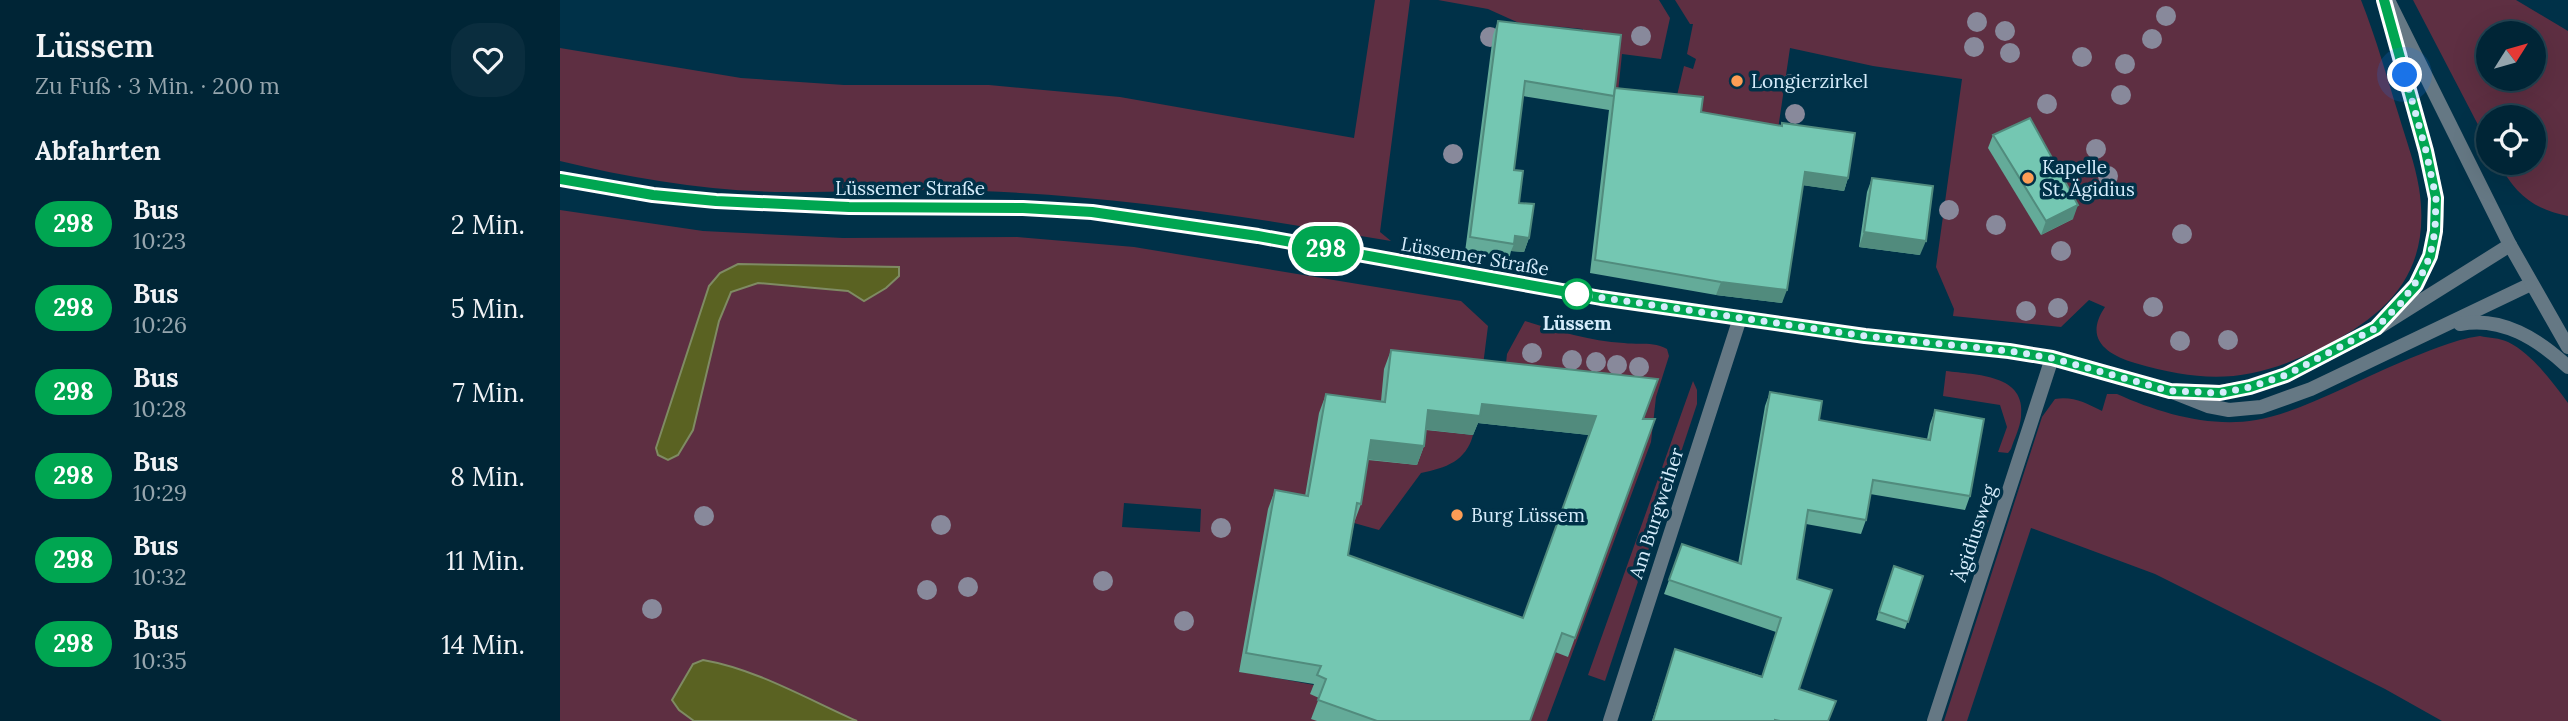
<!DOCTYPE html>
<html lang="de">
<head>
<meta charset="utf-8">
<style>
	body { margin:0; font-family:Lora,serif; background:#0a2d3e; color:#f1f3f6; height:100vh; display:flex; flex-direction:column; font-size:26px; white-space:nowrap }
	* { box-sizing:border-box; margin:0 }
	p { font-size:23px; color:#95a5ad }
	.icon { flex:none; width:38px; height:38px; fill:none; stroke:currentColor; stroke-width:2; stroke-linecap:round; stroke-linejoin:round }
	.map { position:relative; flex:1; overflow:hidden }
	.sheet { display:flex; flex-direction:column; background:#002536; width:560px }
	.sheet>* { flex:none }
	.badge { padding:0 14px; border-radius:23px; font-size:24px; line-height:46px }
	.needle { width:46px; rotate:53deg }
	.tools { position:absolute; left:1916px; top:21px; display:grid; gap:14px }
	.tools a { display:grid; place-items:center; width:70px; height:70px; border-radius:50%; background:#002536; box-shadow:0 7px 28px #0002,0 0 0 2px #224251; font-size:35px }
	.you { position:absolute; width:35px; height:35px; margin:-18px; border:5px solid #fff; border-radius:50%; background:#1a73e8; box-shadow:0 0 0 10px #1a73e833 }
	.map>.badge { position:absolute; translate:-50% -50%; box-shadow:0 0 0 4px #fff }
	h2 { padding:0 35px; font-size:26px; line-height:63px }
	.round { display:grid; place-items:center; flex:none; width:74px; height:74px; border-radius:28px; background:#0a2d3e }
	.head { display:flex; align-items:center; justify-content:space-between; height:119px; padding:0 35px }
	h1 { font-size:33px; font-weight:600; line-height:52px }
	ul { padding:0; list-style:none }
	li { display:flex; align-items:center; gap:21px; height:84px; padding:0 35px }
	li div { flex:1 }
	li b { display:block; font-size:26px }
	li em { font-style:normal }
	li .badge { min-width:77px; font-weight:700; text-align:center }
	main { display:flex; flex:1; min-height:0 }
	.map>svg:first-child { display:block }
</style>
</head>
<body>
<main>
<section class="sheet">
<div class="head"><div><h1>Lüssem</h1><p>Zu Fuß · 3 Min. · 200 m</p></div><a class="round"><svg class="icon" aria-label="heart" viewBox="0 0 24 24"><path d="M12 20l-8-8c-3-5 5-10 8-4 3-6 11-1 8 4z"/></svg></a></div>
<h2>Abfahrten</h2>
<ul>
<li><span class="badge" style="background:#00a651;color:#fff">298</span><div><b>Bus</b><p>10:23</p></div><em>2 Min.</em></li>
<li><span class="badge" style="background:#00a651;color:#fff">298</span><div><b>Bus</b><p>10:26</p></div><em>5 Min.</em></li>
<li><span class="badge" style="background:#00a651;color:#fff">298</span><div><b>Bus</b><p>10:28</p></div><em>7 Min.</em></li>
<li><span class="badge" style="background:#00a651;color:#fff">298</span><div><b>Bus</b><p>10:29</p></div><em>8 Min.</em></li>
<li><span class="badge" style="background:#00a651;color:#fff">298</span><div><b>Bus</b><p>10:32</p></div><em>11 Min.</em></li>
<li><span class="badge" style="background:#00a651;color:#fff">298</span><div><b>Bus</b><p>10:35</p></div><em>14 Min.</em></li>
</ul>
</section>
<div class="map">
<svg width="2008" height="721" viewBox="0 0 2008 721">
	<rect width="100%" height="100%" fill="#003148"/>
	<!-- green -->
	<g fill="#5e2f42" fill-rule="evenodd">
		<path d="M815 0H850L820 232 831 241C695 218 559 196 421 191 352 188 283 193 215 192 144 190 69 178 0 161V48L181 78 284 85H429L560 97 794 138Z"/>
		<polygon points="878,0 1099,0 1110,18 1101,59 1062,54 1057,102 1022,46 1023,29 959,23 928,9"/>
		<path d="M1115 0H1801C1816 38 1827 77 1839 116 1846 140 1855 163 1859 188 1872 271 1830 314 1759 349 1690 382 1648 384 1575 363 1545 354 1524 338 1545 307L1529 300 1501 327 1393 316 1394 309 1376 267 1402 79 1313 66 1230 48 1217 136 1114 108 1124 66 1133 69 1136 59 1127 54 1133 24H1130Z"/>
		<path d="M1853 0H1956L2008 31V216C1974 210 1954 193 1939 163H1974V117H1928V144ZM1928 33H1974V79H1928Z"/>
		<path d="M0 210 143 231 283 238 457 237 574 247 901 301 928 326 921 381 861 429 913 435C906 461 886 468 861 473L819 530 794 523 811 420 742 515 679 671 754 685 759 698 757 721H297L205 680 159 663 143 660 119 710 134 721H0ZM564 503 641 509 640 532 562 527Z"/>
		<path d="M965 321C997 331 1030 341 1064 343 1080 345 1093 341 1107 349L1109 356 1096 397 1091 442 987 721H970L995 652 1008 656 1087 439 944 382 947 354Z"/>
		<path d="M1920 336C1929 338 1940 338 1948 342 1972 354 1992 381 2008 403V721H1882L1825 689 1595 574 1471 528 1407 721H1384L1482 417 1495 399C1513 396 1526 403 1542 411L1547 394H1557C1599 413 1650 428 1696 420 1742 412 1795 381 1839 363 1866 352 1892 340 1920 336Z"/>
		<path d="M1386 371C1416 375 1467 374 1461 417 1460 428 1454 439 1451 449L1448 453 1438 452 1447 427 1440 405 1383 396Z"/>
		<polygon points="1133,381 1137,390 1137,404 1045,681 1028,675"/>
		<polygon points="1418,512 1429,519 1416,560 1403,557"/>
	</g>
	<!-- water -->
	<g fill="#5a6222" stroke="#7f8b63" stroke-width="2">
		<polygon points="178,264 339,267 339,276 326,288 304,301 288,291 198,283 171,292 159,321 133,430 118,455 108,460 98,455 96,448 149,286 160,273"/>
		<path d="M143 660C196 669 247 699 297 721H134L119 710 112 700 133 664Z"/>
	</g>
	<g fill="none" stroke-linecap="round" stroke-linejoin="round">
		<!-- minor -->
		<g stroke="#657884" stroke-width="14">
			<path d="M1824 1C1834 34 1843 67 1852 100 1865 149 1888 207 1870 257 1862 279 1846 298 1830 314"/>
			<polyline points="0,179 93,195 156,201 289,207 463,208 532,212 698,236 1017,294 1305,336 1449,351 1492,358 1554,375 1610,391 1648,406 1669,410 1701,407 1751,389 1971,284"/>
			<path d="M1900 324C1942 316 1978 339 2008 367"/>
			<polyline points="1622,391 1660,392 1691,387 1726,375 1816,329 1950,245"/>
			<polyline points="1050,721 1180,318"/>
			<polyline points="1374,721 1492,358"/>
		</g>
		<!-- tertiary -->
		<polyline stroke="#657884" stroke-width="14" points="1828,0 1950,245 2008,347"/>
	</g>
	<!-- trees -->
	<g fill="#88899b">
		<circle cx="1606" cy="16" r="10"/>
		<circle cx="1417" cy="22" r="10"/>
		<circle cx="1445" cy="31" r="10"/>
		<circle cx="1081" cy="36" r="10"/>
		<circle cx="930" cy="37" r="10"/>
		<circle cx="1592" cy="39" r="10"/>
		<circle cx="1414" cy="47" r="10"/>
		<circle cx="1450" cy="53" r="10"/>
		<circle cx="1522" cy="57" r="10"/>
		<circle cx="1565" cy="64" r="10"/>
		<circle cx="1231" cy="84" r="10"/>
		<circle cx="1561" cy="95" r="10"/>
		<circle cx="1487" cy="104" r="10"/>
		<circle cx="1235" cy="114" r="10"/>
		<circle cx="1536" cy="149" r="10"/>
		<circle cx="893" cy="154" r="10"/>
		<circle cx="1548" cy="176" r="10"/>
		<circle cx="1389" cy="210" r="10"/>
		<circle cx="1436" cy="225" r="10"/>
		<circle cx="1622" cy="234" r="10"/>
		<circle cx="1501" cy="251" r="10"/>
		<circle cx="1593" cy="307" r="10"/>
		<circle cx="1498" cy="308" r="10"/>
		<circle cx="1466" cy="311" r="10"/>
		<circle cx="1668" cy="340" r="10"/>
		<circle cx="1620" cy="341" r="10"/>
		<circle cx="972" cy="353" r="10"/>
		<circle cx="1012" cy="360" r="10"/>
		<circle cx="1036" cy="362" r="10"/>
		<circle cx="1057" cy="365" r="10"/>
		<circle cx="1079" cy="367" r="10"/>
		<circle cx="144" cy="516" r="10"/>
		<circle cx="381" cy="525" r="10"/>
		<circle cx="661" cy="528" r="10"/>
		<circle cx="543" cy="581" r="10"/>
		<circle cx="408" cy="587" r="10"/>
		<circle cx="367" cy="590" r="10"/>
		<circle cx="92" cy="609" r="10"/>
		<circle cx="624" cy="621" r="10"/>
	</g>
	<!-- wall -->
	<g fill="#64ab99" fill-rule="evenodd">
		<polygon points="938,21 1055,88 1141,112 1288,178 1284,191 1243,185 1222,303 1156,295 1030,273 1049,110 963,96 954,170 959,203 969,238 964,252 951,251 949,259 905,252 933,35"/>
		<polygon points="1433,135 1513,219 1481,235 1428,148"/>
		<polygon points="1312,178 1360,255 1299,247 1307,192"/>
		<path d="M831 350 1083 419H1095L1008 657 995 652 970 721H757L751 719 759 698 750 694 754 684 679 672 708 509 715 490 745 496 759 413 766 394 821 401 824 369ZM918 423 1029 435 963 618 788 555 794 523 801 504 808 460 857 465 864 446 866 430 913 435Z"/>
		<polygon points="1210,392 1259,420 1367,439 1370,424 1375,410 1410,496 1405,510 1310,494 1306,520 1301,534 1246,524 1237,579 1239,689 1268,721 1092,721 1115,649 1202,676 1216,632 1104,594 1122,544 1178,564 1205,406"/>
		<polygon points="1334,566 1363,576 1345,629 1316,620"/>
	</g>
	<!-- shaded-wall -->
	<g fill="#518b7d">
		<polygon points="1245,172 1288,178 1284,191 1241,185"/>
		<polygon points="1518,205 1513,219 1481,235 1486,221"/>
		<polygon points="1304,232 1366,241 1360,255 1299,247"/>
		<polygon points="955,236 969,238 964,252 951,251 954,244"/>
		<polygon points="1161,282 1227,290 1222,303 1156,295"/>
		<polygon points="922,404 1036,416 1029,435 918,423 913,435 861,429 868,410"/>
		<polygon points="811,440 864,446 857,465 805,459"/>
	</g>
	<!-- building -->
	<g fill="#74c7b2" stroke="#518b7d" stroke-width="2" fill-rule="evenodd">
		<polygon points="938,21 1061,35 1054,96 965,81 954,170 963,171 959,203 974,204 969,238 955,236 954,244 910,237"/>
		<polygon points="1055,88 1143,97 1141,112 1222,126 1222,123 1295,133 1288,178 1245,172 1227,290 1161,282 1035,260"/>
		<polygon points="1470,118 1518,205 1486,221 1433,135"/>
		<polygon points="1312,178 1373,186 1366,241 1304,232"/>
		<path d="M831 350 1098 379 1083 419H1095L1015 638 1002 633 970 721H817L758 700 766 679 757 675 761 666 686 653 715 490 748 496 766 394 825 402ZM922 404 1036 416 963 618 788 555 797 503 801 504 811 440 864 446 868 410 920 416Z"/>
		<polygon points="1210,392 1262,401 1259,420 1370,440 1375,410 1424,419 1410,496 1313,480 1306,520 1248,510 1237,579 1272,590 1239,689 1276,701 1268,721 1220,721 1215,720 1215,721 1093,721 1115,649 1202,677 1221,618 1109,580 1122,544 1181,564"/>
		<polygon points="1334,566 1363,576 1348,622 1319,612"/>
	</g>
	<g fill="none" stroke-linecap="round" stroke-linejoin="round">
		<defs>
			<polyline id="line" points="0,179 93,195 156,201 289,207 463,208 532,212 698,236 1041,298 1305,336 1449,351 1492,358 1610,391 1660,393 1690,387 1726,375 1816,328 1856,285 1870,256 1875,231 1876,198 1866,151 1824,0"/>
		</defs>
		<!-- line casing -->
		<use href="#line" stroke="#fff" stroke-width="16"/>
		<!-- line -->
		<use href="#line" stroke="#00a651" stroke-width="10"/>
		<!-- walk -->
		<polyline stroke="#d5ecfb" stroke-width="7" stroke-dasharray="0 12.6" points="1017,294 1305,336 1449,351 1492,358 1610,391 1660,393 1690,387 1726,375 1816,328 1841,303 1863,272 1870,256 1875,231 1876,198 1866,151 1845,75"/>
	</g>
	<!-- markers -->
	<g fill="#fd9d55" stroke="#003148" stroke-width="2.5">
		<circle cx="1177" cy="81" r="7"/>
		<circle cx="1468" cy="178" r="7"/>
		<circle cx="897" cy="515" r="7"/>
	</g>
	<circle fill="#fff" stroke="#00a651" stroke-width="3.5" cx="1017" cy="294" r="14"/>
	<g text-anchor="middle" stroke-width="7" stroke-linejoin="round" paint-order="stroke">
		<!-- poi labels -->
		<g font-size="19" fill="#d5ecfb" stroke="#003148" text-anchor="start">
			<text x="1191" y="88">Longierzirkel</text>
			<text x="1482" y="174">Kapelle<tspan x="1482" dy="22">St. Ägidius</tspan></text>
			<text x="911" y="522">Burg Lüssem</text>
		</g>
		<!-- street labels -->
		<g font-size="19" fill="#d5ecfb" stroke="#003148">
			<text x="350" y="195">Lüssemer Straße</text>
			<text transform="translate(915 256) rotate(10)" y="7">Lüssemer Straße</text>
			<text transform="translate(1096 513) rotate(-72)" y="7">Am Burgweiher</text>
			<text transform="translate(1414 533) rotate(-72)" y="7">Ägidiusweg</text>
		</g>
		<!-- stop labels -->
		<g font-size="19" font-weight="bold" fill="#d5ecfb" stroke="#003148">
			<text x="1017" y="330">Lüssem</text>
		</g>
	</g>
</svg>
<div class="tools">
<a><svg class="needle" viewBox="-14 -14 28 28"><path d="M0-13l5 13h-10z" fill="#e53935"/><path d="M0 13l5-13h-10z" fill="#95a5ad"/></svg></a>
<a><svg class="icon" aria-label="locate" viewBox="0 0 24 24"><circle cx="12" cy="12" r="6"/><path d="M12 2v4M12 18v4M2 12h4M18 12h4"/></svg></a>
</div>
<div class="you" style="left:1845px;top:75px"></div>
<b class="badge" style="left:766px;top:249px;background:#00a651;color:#fff">298</b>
</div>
</main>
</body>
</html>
